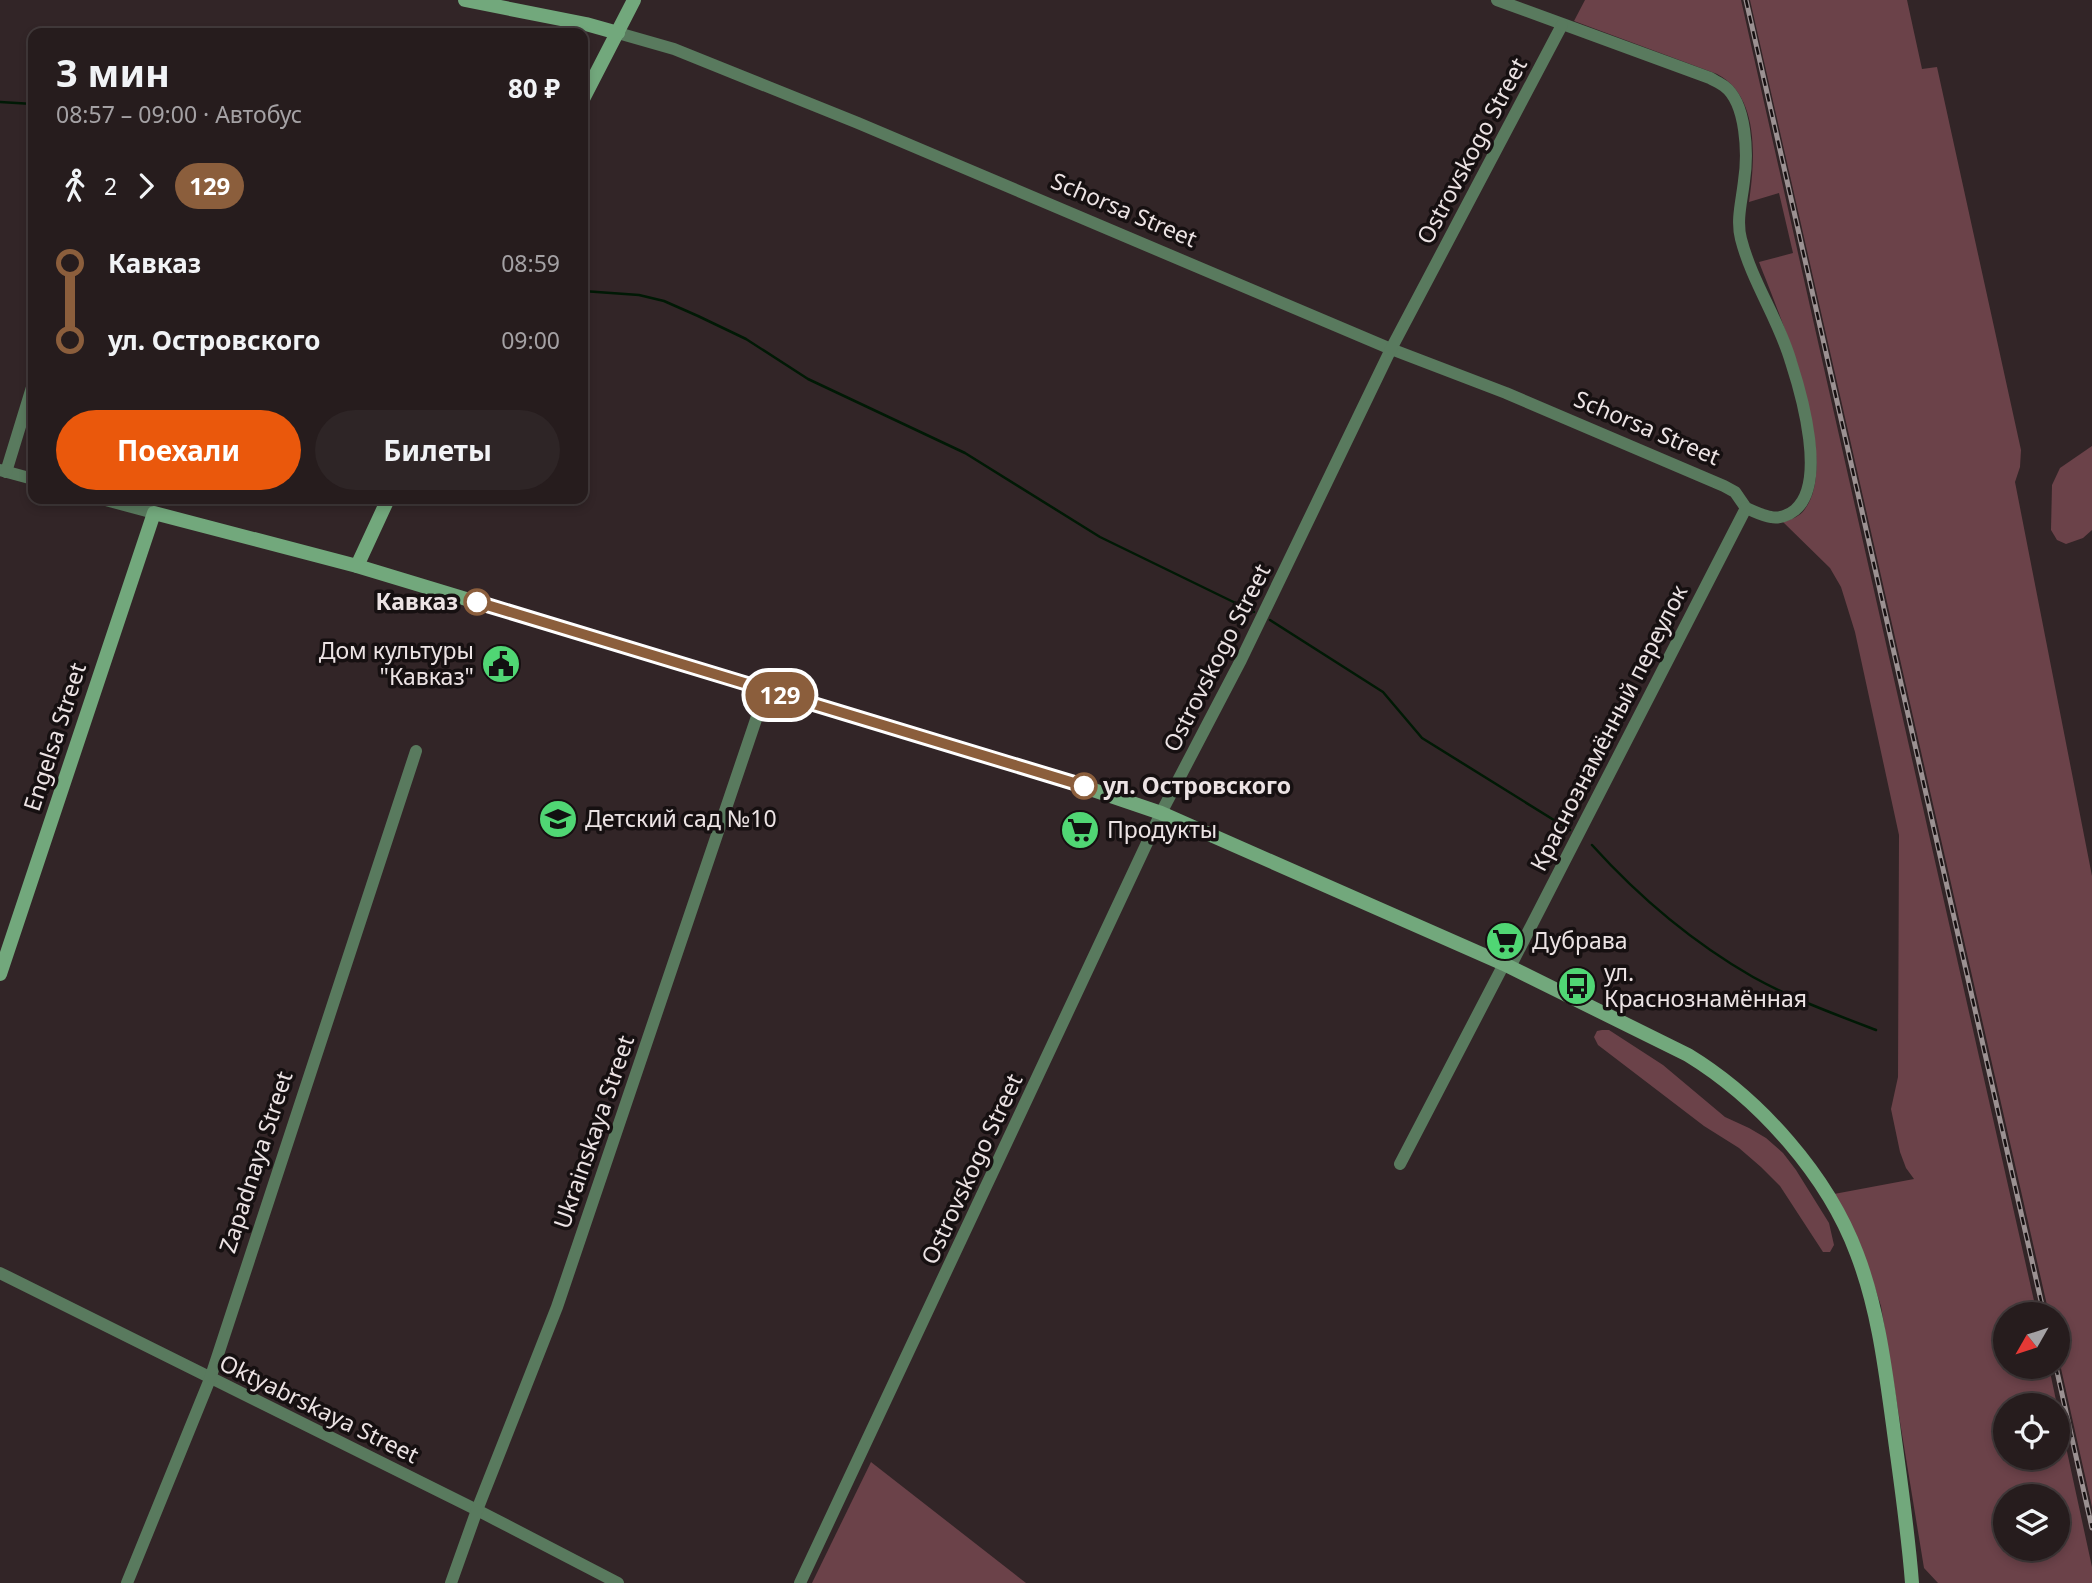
<!DOCTYPE html>
<html lang="ru">
<head>
<meta charset="utf-8">
<style>
	body { margin:0; font-family:"Noto Sans",sans-serif; background:#2e2526; color:#f1f3f6; height:100vh; display:flex; flex-direction:column; font-size:26px; white-space:nowrap }
	* { box-sizing:border-box; margin:0 }
	p { font-size:23px; color:#a4a1a4 }
	.icon { flex:none; width:38px; height:38px; fill:none; stroke:currentColor; stroke-width:2; stroke-linecap:round; stroke-linejoin:round }
	.map { position:relative; flex:1; overflow:hidden }
	.drawer { position:absolute; left:28px; top:28px; width:560px; height:476px; display:flex; flex-direction:column; background:#261c1d; border-radius:14px; box-shadow:0 4px 10px #0003,0 0 0 2px #423a3b }
	.drawer>* { flex:none }
	.badge { padding:0 14px; border-radius:23px; font-size:24px; line-height:46px }
	.needle { width:46px; rotate:231deg }
	.fabs { position:absolute; left:1993px; top:1302px; display:grid; gap:14px }
	.fabs a { display:grid; place-items:center; width:77px; height:77px; border-radius:50%; background:#261c1d; box-shadow:0 4px 10px #0003,0 0 0 2px #423a3b; font-size:35px }
	.map>.badge { position:absolute; translate:-50% -50%; box-shadow:0 0 0 4px #fff }
	.legs { display:flex; align-items:center; gap:10px; height:77px; padding:0 28px; font-size:23px }
	.legs p { margin-inline-start:auto }
	.headline { display:flex; align-items:center; justify-content:space-between; height:119px; padding:0 28px }
	h1 { font-size:38px; font-weight:700; line-height:52px }
	.action { display:flex; gap:14px; margin-top:auto; padding:14px 28px }
	.action a { flex:1; height:80px; border-radius:42px; background:#ea580c; color:#fff; font-size:28px; font-weight:700; line-height:80px; text-align:center }
	.action a+a { background:#2e2526; color:#f1f3f6 }
	ul { padding:0 28px; list-style:none }
	li { display:flex; align-items:center; gap:24px; height:77px; font-size:26px }
	li i { display:grid; place-items:center; width:10px; height:100%; margin:0 9px; background:currentColor }
	li i::after { content:''; width:18px; height:18px; margin:-9px; border:5px solid; border-radius:50%; background:#261c1d }
	li p { margin-inline-start:auto }
	li:first-child i { background:linear-gradient(#0000 50%,currentColor 0) }
	li:last-child i { background:linear-gradient(currentColor 50%,#0000 0) }
	.map>svg:first-child { display:block }
</style>
</head>
<body>
<div class="map">
<svg width="2092" height="1583" viewBox="0 0 2092 1583">
	<rect width="100%" height="100%" fill="#322527"/>
	<!-- green -->
	<g fill="#6b4249" fill-rule="evenodd">
		<path d="M1585 0H1741L2037 1314H2006V1367H2049L2057 1405H2006V1458H2058V1410L2092 1567V1583H1938L1924 1568 1881 1306 1864 1255 1834 1194 1914 1179 1906 1168 1900 1152 1891 1109 1898 1077 1899 835 1855 632 1841 587 1830 568 1783 522C1791 519 1800 517 1805 509 1842 460 1779 314 1759 262L1793 253 1779 193 1749 202C1755 160 1760 96 1717 74L1574 21ZM2006 1496H2058V1549H2006Z"/>
		<polygon points="1750,0 1907,0 1922,69 1937,67 2021,450 2020,467 2015,482 2092,876 2092,1507 2058,1355 2058,1314 2049,1314"/>
		<polygon points="2092,446 2092,530 2083,538 2066,544 2057,540 2051,530 2052,485 2060,468"/>
		<polygon points="1602,1030 1609,1030 1663,1065 1725,1117 1749,1128 1766,1138 1783,1153 1796,1170 1829,1223 1834,1245 1830,1252 1823,1252 1780,1186 1761,1167 1739,1148 1704,1126 1598,1045 1594,1037 1597,1031"/>
		<polygon points="871,1462 1026,1583 812,1583"/>
	</g>
	<g fill="none" stroke-linecap="round" stroke-linejoin="round">
		<!-- stream -->
		<g stroke="#001905" stroke-width="2.5">
			<polyline points="0,102 33,104"/>
			<polyline points="583,291 639,295 664,301 698,316 746,339 808,379 965,453 1100,537 1254,612"/>
			<polyline points="1270,620 1383,692 1422,738 1570,830"/>
			<path d="M1592 845C1639 897 1692 942 1753 977 1791 998 1834 1014 1876 1030"/>
		</g>
		<!-- minor -->
		<g stroke="#597a5e" stroke-width="12">
			<path d="M1497 0 1710 78C1715 81 1720 83 1724 86 1747 103 1748 155 1744 181 1742 200 1736 220 1741 239 1752 282 1779 320 1791 362 1802 396 1827 483 1795 510 1789 515 1779 519 1771 517 1763 516 1754 511 1746 508"/>
			<polyline points="618,33 674,49 858,123 1391,349 1506,393 1724,486 1735,492 1746,508"/>
			<polyline points="0,470 33,479"/>
			<polyline points="6,472 33,384"/>
			<polyline points="102,499 154,513"/>
			<polyline points="1510,967 1746,508"/>
			<polyline points="1400,1164 1504,964"/>
			<polyline points="0,1273 477,1510 618,1583"/>
			<polyline points="127,1583 210,1379 416,751"/>
			<polyline points="451,1583 477,1510 557,1307 766,690"/>
			<polyline points="800,1583 1161,813 1241,660 1391,349 1562,25"/>
		</g>
		<!-- secondary -->
		<g stroke="#72a87c" stroke-width="14">
			<polyline points="465,0 586,24 618,33"/>
			<polyline points="583,99 634,0"/>
			<polyline points="357,566 388,499"/>
			<path d="M0 974 154 513 357 566 1061 779 1161 813 1504 964 1688 1055C1760 1099 1828 1176 1857 1254 1878 1309 1885 1367 1893 1425 1900 1478 1908 1530 1912 1583"/>
		</g>
		<defs>
			<g id="rail">
				<polyline points="1746,0 2044,1314"/>
				<polyline points="2056,1367 2092,1528"/>
			</g>
		</defs>
		<!-- rail casing -->
		<use href="#rail" stroke="#9b9192" stroke-width="5"/>
		<!-- rail -->
		<use href="#rail" stroke="#161011" stroke-width="2.5" stroke-dasharray="8" stroke-linecap="butt"/>
	</g>
	<g fill="none" stroke-linecap="round" stroke-linejoin="round">
		<defs>
			<polyline id="line-1" points="477,602 1084,786"/>
		</defs>
		<!-- line-1 casing -->
		<use href="#line-1" stroke="#fff" stroke-width="16"/>
		<!-- line-1 -->
		<use href="#line-1" stroke="#8b5e3c" stroke-width="10"/>
	</g>
	<!-- icons -->
	<defs>
		<symbol id="civic-disc" viewBox="-11 -11 22 22"><circle r="9.5" fill="#50d674" stroke="#161011"/><path d="M-.6-6.5H3V-4.5H.6V-3L4-1V1h2V6H-6V1h2V-1L-.6-3ZM-1.2 2.5V6h2.4V2.5Z" fill="#111"/></symbol>
		<symbol id="school-disc" viewBox="-11 -11 22 22"><circle r="9.5" fill="#50d674" stroke="#161011"/><path d="M0-5L7-2L0 1L-7-2ZM-4 1L0 2.5L4 1V4Q0 6-4 4Z" fill="#111"/></symbol>
		<symbol id="supermarket-disc" viewBox="-11 -11 22 22"><circle r="9.5" fill="#50d674" stroke="#161011"/><path d="M-6-5.5h2.5l.6 2H6L4.5 2H-2.5L-4.4-4H-6ZM-1.5 3.2a1.3 1.3 0 1 0 .1 0ZM3 3.2a1.3 1.3 0 1 0 .1 0Z" fill="#111"/></symbol>
		<symbol id="bus-disc" viewBox="-11 -11 22 22"><circle r="9.5" fill="#50d674" stroke="#161011"/><path d="M-5-6H5V4H4V6H2V4H-2V6H-4V4H-5ZM-3.5-4V0h7V-4ZM-3.5 1.2v1.5H-2V1.2ZM2 1.2v1.5H3.5V1.2Z" fill="#111"/></symbol>
	</defs>
	<g fill-rule="evenodd">
		<use href="#civic-disc" x="479" y="642" width="44" height="44"/>
		<use href="#school-disc" x="536" y="797" width="44" height="44"/>
		<use href="#supermarket-disc" x="1058" y="808" width="44" height="44"/>
		<use href="#supermarket-disc" x="1483" y="919" width="44" height="44"/>
		<use href="#bus-disc" x="1555" y="964" width="44" height="44"/>
	</g>
	<!-- markers -->
	<g fill="#fff" stroke="#8b5e3c" stroke-width="3.5">
		<circle cx="477" cy="602" r="12"/>
		<circle cx="1084" cy="786" r="12"/>
	</g>
	<g text-anchor="middle" stroke-width="7" stroke-linejoin="round" paint-order="stroke">
		<!-- street labels -->
		<g font-size="23" fill="#ece3e4" stroke="#161011">
			<text transform="translate(1472 151) rotate(-62)" y="8">Ostrovskogo Street</text>
			<text transform="translate(1124 210) rotate(23)" y="8">Schorsa Street</text>
			<text transform="translate(1647 428) rotate(23)" y="8">Schorsa Street</text>
			<text transform="translate(1217 658) rotate(-63)" y="8">Ostrovskogo Street</text>
			<text transform="translate(1609 728) rotate(-63)" y="8">Краснознамённый переулок</text>
			<text transform="translate(55 737) rotate(-72)" y="8">Engelsa Street</text>
			<text transform="translate(594 1132) rotate(-71)" y="8">Ukrainskaya Street</text>
			<text transform="translate(256 1162) rotate(-72)" y="8">Zapadnaya Street</text>
			<text transform="translate(972 1169) rotate(-65)" y="8">Ostrovskogo Street</text>
			<text transform="translate(319 1409) rotate(26)" y="8">Oktyabrskaya Street</text>
		</g>
		<!-- stop labels -->
		<g font-size="23" font-weight="bold" fill="#ece3e4" stroke="#161011" text-anchor="end">
			<text x="458" y="610">Кавказ</text>
			<text x="1103" y="794" text-anchor="start">ул. Островского</text>
		</g>
		<!-- poi labels -->
		<g font-size="23" fill="#ece3e4" stroke="#161011" text-anchor="start">
			<text x="474" y="659" text-anchor="end">Дом культуры<tspan x="474" dy="26">"Кавказ"</tspan></text>
			<text x="585" y="827">Детский сад №10</text>
			<text x="1107" y="838">Продукты</text>
			<text x="1532" y="949">Дубрава</text>
			<text x="1604" y="981">ул.<tspan x="1604" dy="26">Краснознамённая</tspan></text>
		</g>
	</g>
</svg>
<div class="fabs">
<a><svg class="needle" viewBox="-14 -14 28 28"><path d="M0-13l5 13h-10z" fill="#e53935"/><path d="M0 13l5-13h-10z" fill="#a4a1a4"/></svg></a>
<a><svg class="icon" aria-label="locate" viewBox="0 0 24 24"><circle cx="12" cy="12" r="6"/><path d="M12 2v4M12 18v4M2 12h4M18 12h4"/></svg></a>
<a><svg class="icon" aria-label="layers" viewBox="0 0 24 24"><path d="M12 4l9 5-9 5-9-5zM3 14l9 5 9-5"/></svg></a>
</div>
<b class="badge" style="left:780px;top:695px;background:#8b5e3c;color:#fff">129</b>
<section class="drawer">
<div class="headline"><div><h1>3 мин</h1><p>08:57 – 09:00 · Автобус</p></div><b>80 ₽</b></div>
<div class="legs"><svg class="icon" aria-label="walk" viewBox="0 0 24 24"><circle cx="13" cy="4" r="2"/><path d="M13 8l-2 6 4 7M11 14l-3 7M7 12l3-4h3l4 4"/></svg>2<svg class="icon" aria-label="forward" viewBox="0 0 24 24"><path d="M9 5l7 7-7 7"/></svg><b class="badge" style="background:#8b5e3c;color:#fff">129</b></div>
<ul>
<li><i style="color:#8b5e3c"></i><b>Кавказ</b><p>08:59</p></li>
<li><i style="color:#8b5e3c"></i><b>ул. Островского</b><p>09:00</p></li>
</ul>
<div class="action"><a>Поехали</a><a>Билеты</a></div>
</section>
</div>
</body>
</html>
